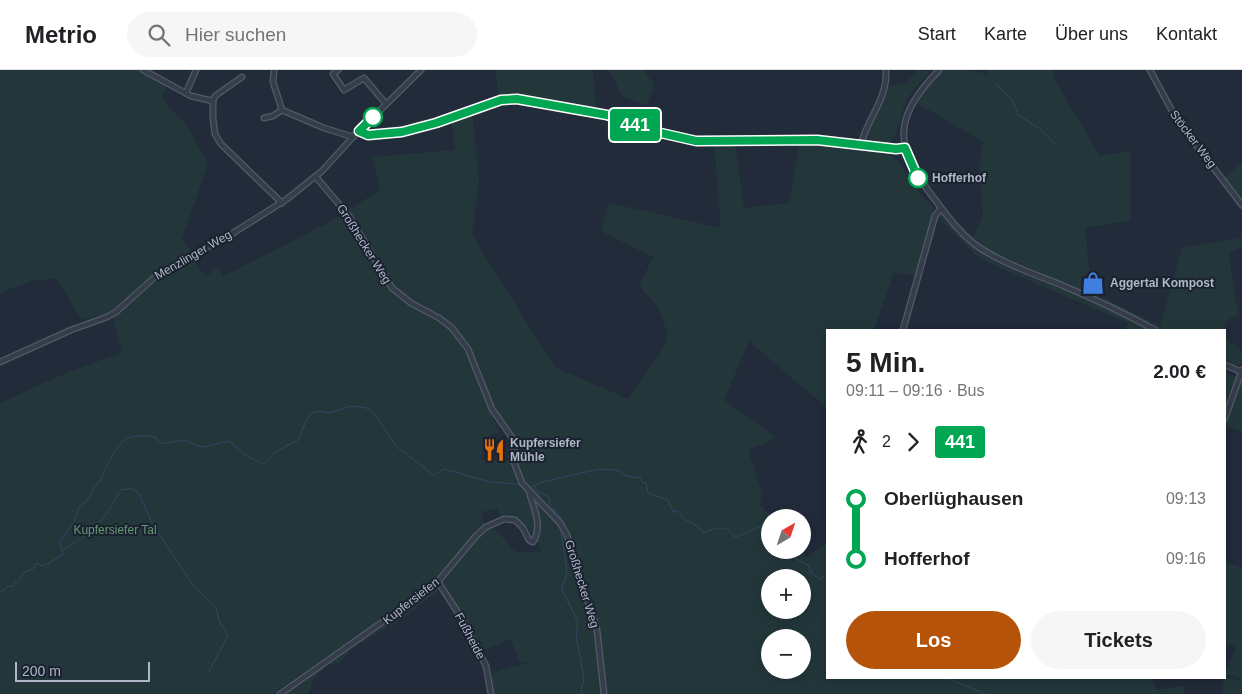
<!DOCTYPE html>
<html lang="de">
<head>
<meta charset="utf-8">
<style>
	body { margin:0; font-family:Arial,sans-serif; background:#f6f6f6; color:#202124; height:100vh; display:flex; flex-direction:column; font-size:19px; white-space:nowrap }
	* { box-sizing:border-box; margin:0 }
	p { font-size:16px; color:#757577 }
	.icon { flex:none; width:28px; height:28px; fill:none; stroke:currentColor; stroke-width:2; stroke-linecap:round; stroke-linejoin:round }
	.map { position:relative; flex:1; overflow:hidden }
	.drawer { position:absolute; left:826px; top:259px; width:400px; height:350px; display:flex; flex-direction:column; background:#fff; border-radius:0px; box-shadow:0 2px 12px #0003 }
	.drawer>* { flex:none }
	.badge { padding:0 10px; border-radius:4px; font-size:18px; line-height:32px }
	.needle { width:32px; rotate:39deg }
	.buttons { position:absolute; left:761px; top:439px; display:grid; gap:10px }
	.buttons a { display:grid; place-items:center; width:50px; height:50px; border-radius:50%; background:#fff; box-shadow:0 2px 12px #0003; font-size:25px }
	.scale { position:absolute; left:15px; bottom:12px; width:135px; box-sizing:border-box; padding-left:5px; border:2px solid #afb7c7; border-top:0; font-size:14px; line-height:18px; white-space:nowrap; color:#afb7c7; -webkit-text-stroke:4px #1a222f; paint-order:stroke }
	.map>.badge { position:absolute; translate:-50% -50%; box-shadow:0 0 0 2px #fff }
	.legs { display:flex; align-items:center; gap:8px; height:55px; padding:0 20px; font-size:16px }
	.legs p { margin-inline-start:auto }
	.overview { display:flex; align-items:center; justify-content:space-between; height:85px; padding:0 20px }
	h1 { font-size:28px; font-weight:800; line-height:38px }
	.button { display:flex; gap:10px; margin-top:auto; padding:10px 20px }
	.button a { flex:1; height:58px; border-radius:30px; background:#b45309; color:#fff; font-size:20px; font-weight:800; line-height:58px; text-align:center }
	.button a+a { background:#f6f6f6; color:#202124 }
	ul { padding:0 20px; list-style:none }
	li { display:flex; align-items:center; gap:18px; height:60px; font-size:19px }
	li i { display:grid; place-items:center; width:8px; height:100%; margin:0 6px; background:currentColor }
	li i::after { content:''; width:12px; height:12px; margin:-6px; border:4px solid; border-radius:50%; background:#fff }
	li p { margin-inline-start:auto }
	li:first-child i { background:linear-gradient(#0000 50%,currentColor 0) }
	li:last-child i { background:linear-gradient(currentColor 50%,#0000 0) }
	header { display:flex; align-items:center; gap:30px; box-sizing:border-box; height:70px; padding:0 25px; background:#fff; border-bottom:1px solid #e0e0e0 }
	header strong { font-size:24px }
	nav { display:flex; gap:28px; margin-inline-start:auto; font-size:18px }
	.search { width:350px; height:45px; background:#f6f6f6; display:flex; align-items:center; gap:12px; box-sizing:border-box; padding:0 18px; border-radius:28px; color:#757577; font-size:19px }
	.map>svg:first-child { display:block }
</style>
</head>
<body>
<header>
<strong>Metrio</strong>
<div class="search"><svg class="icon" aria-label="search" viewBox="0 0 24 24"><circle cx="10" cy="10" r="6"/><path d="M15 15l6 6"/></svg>Hier suchen</div>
<nav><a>Start</a><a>Karte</a><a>Über uns</a><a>Kontakt</a></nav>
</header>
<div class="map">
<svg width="1242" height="624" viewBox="0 0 1242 624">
	<rect width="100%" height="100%" fill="#212b3a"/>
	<!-- green -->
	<g fill="#23373b" fill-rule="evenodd">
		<polygon points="0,0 138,0 167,15 161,28 186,54 208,93 182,169 192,182 143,212 124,233 104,245 82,250 57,209 34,210 0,223"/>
		<path d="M495 0H593L596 40C572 36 521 23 499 28Z"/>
		<polygon points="609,0 644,0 654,15 647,35 623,27"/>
		<path d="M916 0 931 1C922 11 912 20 906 32 897 51 900 86 868 70L865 66C872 49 883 34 888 17L904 13 916 4Z"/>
		<polygon points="943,0 965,0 988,4 988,0 1053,0 1054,8 1100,86 1130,81 1130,151 1085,158 1091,217 1089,223 993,183 973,168 983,145 979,97 983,72 917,33 931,12"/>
		<path d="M472 44 479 108 472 165 555 297 628 329 663 279 668 264 657 235 639 216 653 187 601 161 609 133 721 158 714 74H735L744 138 790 133 799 73 817 72 859 77 890 85 899 92 910 112 934 139 917 206 894 202 874 260H828L827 338 749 271 724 330 777 368 748 380 762 422 760 435 772 447 770 448V480H803L806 487 827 473 828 608H1152L1157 620 1185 616 1184 624H493L490 604 530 592H520L510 569 480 582 437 508 417 525 272 624H0V333L75 299 122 283 113 247 151 212 191 188 206 206 217 198 224 206 345 144 390 220 452 262V264L463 279 470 294 499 362 485 367 482 390 515 391 516 378 523 380 548 372 574 373 571 371 551 370 524 377 517 375 513 366 490 330 471 279 461 264 440 246 426 240 392 216 348 140 380 120 373 87 455 80 452 51ZM497 439 501 447C527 448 530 462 542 481L516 483 499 463 484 452 481 442ZM770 508H802V540H770ZM770 568H802V600H770Z"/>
		<polygon points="1242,92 1242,133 1224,108"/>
		<polygon points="940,142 974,178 997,191 1110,240 1149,260 1125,260 1128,253 996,196 976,185 936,146"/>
		<polygon points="1242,168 1242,176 1229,183 1235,229 1239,244 1226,251 1224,260 1159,260 1104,231 1104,228 1160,256 1182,178"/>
		<polygon points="1225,267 1242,282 1241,293 1236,295 1225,291"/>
		<polygon points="1225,303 1236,307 1225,343"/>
		<polygon points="1242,310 1242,361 1225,356 1225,353 1238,316"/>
		<polygon points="1225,492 1242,498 1242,609 1225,604 1236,577 1225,572"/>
		<polygon points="436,516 439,520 402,549 351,579 341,592 326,596 315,607 308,624 283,624 350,576 409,538"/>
		<polygon points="1227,607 1242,612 1242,624 1222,624 1224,609"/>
	</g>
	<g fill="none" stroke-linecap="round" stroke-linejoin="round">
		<!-- stream -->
		<g stroke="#344562" stroke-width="1">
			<polyline points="995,13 1013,31 1018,45 1039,58 1056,75"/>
			<path d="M105 399C120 372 122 362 155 367L160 374 184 370 202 377 229 371 245 385 264 394 275 382 298 370 307 349 312 343 321 341 329 343 352 336 367 338 374 343 396 376 434 405 444 399 490 412 518 414"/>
			<polyline points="535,416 536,421 549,427 550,437 556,441 565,454"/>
			<path d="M532 417 542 412 599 399 617 400 627 406 640 408 642 412 646 413 648 423 668 430 673 442 678 441 686 451 691 452 704 463C716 457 726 454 735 467 747 464 758 454 770 457"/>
			<polyline points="121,420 132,418 139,424 152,453 195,518 216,537 219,551 228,565 209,602"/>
			<polyline points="561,462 567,499 565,512 562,513 562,519 578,552 576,566 584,608 581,622 584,624"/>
			<path d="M63 479C88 468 108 447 119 422"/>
			<polyline points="784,480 788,485 808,495 811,503 820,509 824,506 828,507"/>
			<polyline points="0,523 8,516 13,516 15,512 18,512 25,502 33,499 36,493 43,496 63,485 60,472 75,450 79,437 89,428 94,416 100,411 104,402"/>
			<polyline points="946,608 986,624"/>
		</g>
		<defs>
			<g id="minor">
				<polyline points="143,0 191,26 213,31 213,49 215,64 221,74 282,133"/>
				<polyline points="274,0 273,12 282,40 324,58 353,67"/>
				<polyline points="338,0 333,4 344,20 364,8 386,34"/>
				<path d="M939 0C890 51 895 78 936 131 949 148 962 166 980 178 1006 195 1038 205 1066 217 1097 230 1126 244 1155 260"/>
				<polyline points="1150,0 1177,50 1242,135"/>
				<polyline points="186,23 196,0"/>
				<polyline points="213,31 215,26 242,7"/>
				<polyline points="264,48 273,46 282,40"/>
				<polyline points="359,61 369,65 379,64 423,57 495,32 517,29 607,45 652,61 696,71 817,70 896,79 905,78"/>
				<path d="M861 74C868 47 888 28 886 0"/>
				<polyline points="316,107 349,146 392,218 411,233 439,248 452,258 468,279 492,339 513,369 515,376 512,387 522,413 560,453 567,465 580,511 592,542 597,560 604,624"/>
				<polyline points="903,260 935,146 941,138"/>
				<polyline points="0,292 71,260 107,247 116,242 157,205 233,163 287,129 322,101 353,67 421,0"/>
				<polyline points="1225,295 1242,302"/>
				<polyline points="1225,348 1242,300"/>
				<polyline points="438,512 464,552 486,596 491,624"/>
				<path d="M280 624 435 515 476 466 486 457 504 449 515 450 523 458 529 470 533 472C543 457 534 438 529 422"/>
			</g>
		</defs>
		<!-- minor casing -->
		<use href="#minor" stroke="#525a68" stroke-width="7"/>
		<!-- minor -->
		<use href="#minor" stroke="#353d4b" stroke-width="4.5"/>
	</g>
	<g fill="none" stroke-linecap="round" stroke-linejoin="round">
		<defs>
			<polyline id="line-1" points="373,47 359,61 368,65 402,62 436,53 501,30 517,29 607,45 652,61 696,71 817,70 896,79 905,78 918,108"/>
		</defs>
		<!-- line-1 casing -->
		<use href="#line-1" stroke="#fff" stroke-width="11"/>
		<!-- line-1 -->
		<use href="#line-1" stroke="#00a651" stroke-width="8"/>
	</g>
	<!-- icons -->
	<defs>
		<symbol id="shop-bare" viewBox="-9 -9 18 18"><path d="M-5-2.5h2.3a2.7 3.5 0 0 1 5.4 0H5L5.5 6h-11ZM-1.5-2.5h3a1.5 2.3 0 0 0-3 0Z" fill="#3f7fe0" stroke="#1a222f" stroke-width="2.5" paint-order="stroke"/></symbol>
		<symbol id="restaurant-bare" viewBox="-9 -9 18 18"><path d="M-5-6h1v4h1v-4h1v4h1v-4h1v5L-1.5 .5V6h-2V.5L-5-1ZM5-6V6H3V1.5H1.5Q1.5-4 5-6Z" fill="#e8710a" stroke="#1a222f" stroke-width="2.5" paint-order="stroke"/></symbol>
	</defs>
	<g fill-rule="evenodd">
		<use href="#shop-bare" x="1077" y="197" width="32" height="32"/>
		<use href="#restaurant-bare" x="478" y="364" width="32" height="32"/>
	</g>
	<!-- markers -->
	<g fill="#fff" stroke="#00a651" stroke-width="2.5">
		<circle cx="373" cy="47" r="9"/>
		<circle cx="918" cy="108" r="9"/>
	</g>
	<g text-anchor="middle" stroke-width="4" stroke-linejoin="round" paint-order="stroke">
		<!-- street labels -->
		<g font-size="12" fill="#afb7c7" stroke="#1a222f">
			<text transform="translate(1193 69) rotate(53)" y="4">Stöcker Weg</text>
			<text transform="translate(364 174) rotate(58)" y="4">Großhecker Weg</text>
			<text transform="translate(193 185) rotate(-30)" y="4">Menzlinger Weg</text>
			<text transform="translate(582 514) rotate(73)" y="4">Großhecker Weg</text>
			<text transform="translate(411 531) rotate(-38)" y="4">Kupfersiefen</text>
			<text transform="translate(470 566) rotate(62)" y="4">Fußheide</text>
		</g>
		<!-- stop labels -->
		<g font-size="12" font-weight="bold" fill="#afb7c7" stroke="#1a222f" text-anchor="start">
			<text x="932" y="112">Hofferhof</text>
		</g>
		<!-- poi labels -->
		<g font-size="12" font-weight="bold" fill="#afb7c7" stroke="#1a222f" text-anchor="start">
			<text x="1110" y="217">Aggertal Kompost</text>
			<text x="510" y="377">Kupfersiefer<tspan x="510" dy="14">Mühle</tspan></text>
		</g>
		<!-- park labels -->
		<g font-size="12" fill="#669874" stroke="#1a222f">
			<text x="115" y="464">Kupfersiefer Tal</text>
		</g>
	</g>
</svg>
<div class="buttons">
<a><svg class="needle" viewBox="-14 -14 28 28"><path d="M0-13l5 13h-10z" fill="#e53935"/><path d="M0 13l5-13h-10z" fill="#757577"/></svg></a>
<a>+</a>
<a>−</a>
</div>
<div class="scale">200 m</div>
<b class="badge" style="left:635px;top:55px;background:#00a651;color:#fff">441</b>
<section class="drawer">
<div class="overview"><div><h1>5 Min.</h1><p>09:11 – 09:16 · Bus</p></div><b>2.00 €</b></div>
<div class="legs"><svg class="icon" aria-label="walk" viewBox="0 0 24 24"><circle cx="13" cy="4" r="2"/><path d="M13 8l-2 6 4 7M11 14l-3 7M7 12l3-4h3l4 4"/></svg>2<svg class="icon" aria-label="forward" viewBox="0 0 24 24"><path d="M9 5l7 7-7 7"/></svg><b class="badge" style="background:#00a651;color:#fff">441</b></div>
<ul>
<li><i style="color:#00a651"></i><b>Oberlüghausen</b><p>09:13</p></li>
<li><i style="color:#00a651"></i><b>Hofferhof</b><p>09:16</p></li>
</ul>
<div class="button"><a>Los</a><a>Tickets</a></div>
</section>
</div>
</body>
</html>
